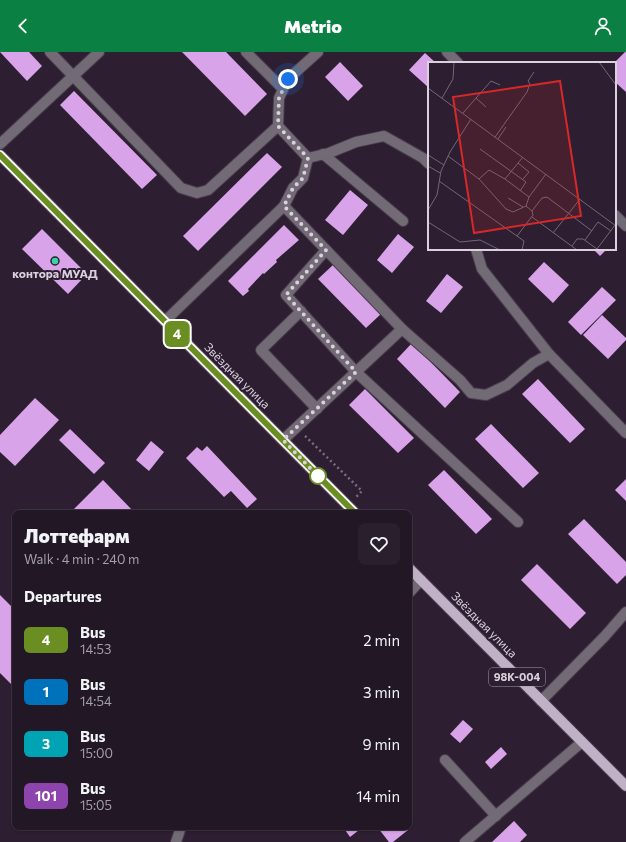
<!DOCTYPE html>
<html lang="en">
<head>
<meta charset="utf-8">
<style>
	body { margin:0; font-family:Commissioner,sans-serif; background:#2a202d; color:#f1f3f6; height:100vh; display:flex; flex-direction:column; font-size:15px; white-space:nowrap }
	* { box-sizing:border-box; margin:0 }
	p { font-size:13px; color:#a29fa7 }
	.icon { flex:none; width:22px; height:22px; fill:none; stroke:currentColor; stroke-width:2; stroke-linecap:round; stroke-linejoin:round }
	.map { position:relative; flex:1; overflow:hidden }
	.panel { position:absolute; left:12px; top:458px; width:400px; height:320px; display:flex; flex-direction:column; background:#221725; border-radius:8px; box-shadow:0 1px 3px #0004,0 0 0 1px #3f3642 }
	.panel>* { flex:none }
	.badge { padding:0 8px; border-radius:6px; font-size:14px; line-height:26px }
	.you { position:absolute; width:20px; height:20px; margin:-10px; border:3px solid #fff; border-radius:50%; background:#1a73e8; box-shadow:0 0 0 6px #1a73e833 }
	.map>.badge { position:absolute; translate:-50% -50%; box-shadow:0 0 0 2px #fff }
	h2 { padding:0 12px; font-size:15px; line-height:36px }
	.round { display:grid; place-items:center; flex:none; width:42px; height:42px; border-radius:8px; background:#2a202d }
	.summary { display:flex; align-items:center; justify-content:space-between; height:68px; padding:0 12px }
	h1 { font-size:19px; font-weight:800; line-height:30px }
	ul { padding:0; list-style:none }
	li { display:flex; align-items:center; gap:12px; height:52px; padding:0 12px }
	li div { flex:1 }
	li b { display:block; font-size:15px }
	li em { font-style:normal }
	li .badge { min-width:44px; font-weight:700; text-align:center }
	header { display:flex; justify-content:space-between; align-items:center; height:52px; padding:0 12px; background:#0b8043; color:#fff; font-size:18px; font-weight:800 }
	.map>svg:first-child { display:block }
</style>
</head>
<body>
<header><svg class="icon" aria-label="back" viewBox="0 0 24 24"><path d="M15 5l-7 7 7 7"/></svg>Metrio<svg class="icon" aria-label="person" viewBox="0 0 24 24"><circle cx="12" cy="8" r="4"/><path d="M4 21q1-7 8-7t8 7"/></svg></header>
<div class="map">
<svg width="626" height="790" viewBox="0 0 626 790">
	<rect width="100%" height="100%" fill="#2d1f31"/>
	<!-- building -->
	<g fill="#d9a3ea">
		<polygon points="0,0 29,0 42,14 27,29"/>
		<polygon points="182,0 226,0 267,42 245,64"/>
		<polygon points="625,0 626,0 626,40 615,30 615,10"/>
		<polygon points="425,1 436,11 429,11 429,36 409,18"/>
		<polygon points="340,10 363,34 348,49 325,25"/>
		<polygon points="74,39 157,123 142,137 60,53"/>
		<polygon points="267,101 282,115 198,199 183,184"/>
		<polygon points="350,138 368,153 343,183 325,168"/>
		<polygon points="284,173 299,188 276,208 277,210 264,222 263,221 248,237 249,239 243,244 228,229"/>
		<polygon points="42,177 87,222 68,242 22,197"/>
		<polygon points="398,182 414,195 392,221 377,208"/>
		<polygon points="593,197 607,197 600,204"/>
		<polygon points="544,210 569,233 553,251 528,227"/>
		<polygon points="334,212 382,261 366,276 318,227"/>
		<polygon points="447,222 463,235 441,261 426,249"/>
		<polygon points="602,235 616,248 581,283 568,270"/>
		<polygon points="602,263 626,286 626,288 608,307 583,283"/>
		<polygon points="412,291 460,340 445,356 397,307"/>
		<polygon points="538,327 585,377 570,391 522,342"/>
		<polygon points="365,337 414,386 398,401 349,353"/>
		<polygon points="35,346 59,368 15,414 0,400 0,383"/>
		<polygon points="491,372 539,421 523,436 475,387"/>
		<polygon points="70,377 105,411 94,422 59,388"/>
		<polygon points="151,389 164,400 149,419 136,408"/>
		<polygon points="207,394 257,447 247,456 231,439 224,445 186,406 197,395 202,399"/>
		<polygon points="444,418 492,467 476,482 428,433"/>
		<polygon points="626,427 626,449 615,438"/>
		<polygon points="103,428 135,461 70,461"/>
		<polygon points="584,467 626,510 626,523 617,532 568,482"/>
		<polygon points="537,512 586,561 570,577 521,528"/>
		<polygon points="0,543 15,558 15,636 0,621"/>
		<polygon points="463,668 473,677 460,691 450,682"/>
		<polygon points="501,695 507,702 491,717 485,710"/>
		<polygon points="514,769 527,783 520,790 492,790"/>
		<polygon points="343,775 363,775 350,785"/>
		<polygon points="379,775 406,775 408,778 393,790 389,790 378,776"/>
	</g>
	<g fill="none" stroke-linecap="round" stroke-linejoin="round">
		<defs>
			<g id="minor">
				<polyline points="50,0 181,136 197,141 208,138 278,74"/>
				<polyline points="246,0 283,37"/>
				<polyline points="447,0 458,11"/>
				<polyline points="0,92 99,0"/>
				<polyline points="323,102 403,169"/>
				<polyline points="308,106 329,101 356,90 384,84 423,106 429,112"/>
				<polyline points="284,154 293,136 303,126 308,106 278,74 279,46 288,27 318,0"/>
				<polyline points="615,163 626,174"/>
				<polyline points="476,197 482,217 549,302"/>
				<polyline points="326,198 286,243 356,320 518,470"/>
				<polyline points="301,259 261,298 317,357"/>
				<polyline points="165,269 284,154 402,277"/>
				<polyline points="283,388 402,277 460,328 471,341 486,343 507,333 533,311 549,302 626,381"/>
				<polyline points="409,541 421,528"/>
				<polyline points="541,649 605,584 626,560"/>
				<polyline points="445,708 496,764"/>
				<polyline points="176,790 181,775"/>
				<polyline points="465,790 582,690"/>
			</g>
			<g id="major">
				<polyline points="0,103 355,461"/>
				<polyline points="409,516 626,734"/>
			</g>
		</defs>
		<!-- minor casing -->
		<use href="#minor" stroke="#493b4d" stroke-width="12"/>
		<!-- major casing -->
		<use href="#major" stroke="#493b4d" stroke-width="12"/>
		<!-- path -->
		<g stroke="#7a6d7d" stroke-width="2.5" stroke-dasharray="2 3" stroke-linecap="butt">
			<polyline points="305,384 362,439 356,445"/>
			<polyline points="333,460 334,461"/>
		</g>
		<!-- minor -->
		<use href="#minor" stroke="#726b75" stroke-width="10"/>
		<!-- major -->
		<use href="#major" stroke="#c1b1c6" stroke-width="10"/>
	</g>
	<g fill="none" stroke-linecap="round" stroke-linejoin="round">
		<defs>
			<polyline id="line" points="0,103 355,461"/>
		</defs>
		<!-- line casing -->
		<use href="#line" stroke="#fff" stroke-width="9"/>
		<!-- line -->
		<use href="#line" stroke="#6b8e23" stroke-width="6"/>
		<!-- walk -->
		<polyline stroke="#dbd1de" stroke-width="4" stroke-dasharray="0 7.2" points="288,27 279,46 278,74 308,106 303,126 293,136 284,154 326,198 286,243 356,320 283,388 318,424"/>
	</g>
	<!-- markers -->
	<circle fill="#39d4a5" stroke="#2d1f31" stroke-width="1.5" cx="55" cy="209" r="4"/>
	<circle fill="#fff" stroke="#6b8e23" stroke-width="2" cx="318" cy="424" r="8"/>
	<g text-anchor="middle" stroke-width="4" stroke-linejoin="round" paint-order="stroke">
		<!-- shield labels -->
		<rect fill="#2d1f31" stroke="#a79caa" stroke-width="1" x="489" y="616" width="56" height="18" rx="3"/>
		<g font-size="11" font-weight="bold" fill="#dbd1de">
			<text x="517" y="629">98К-004</text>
		</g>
		<!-- poi labels -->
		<g font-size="12" font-weight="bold" fill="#dbd1de" stroke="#2d1f31">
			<text x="55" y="226">контора МУАД</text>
		</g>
		<!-- street labels -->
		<g font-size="12" fill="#dbd1de" stroke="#2d1f31">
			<text transform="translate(237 324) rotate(45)" y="4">Звёздная улица</text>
			<text transform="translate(484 573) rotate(45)" y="4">Звёздная улица</text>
		</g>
	</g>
	<!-- overview -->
	<g transform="translate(428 10)">
		<rect width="188" height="188" fill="#2d1f31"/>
		<path fill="none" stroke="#736676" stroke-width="1" d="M171 0 188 23M0 26 188 164M14 36 25 17 26 0M48 36 58 45M35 51 63 19 72 23M67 75 99 30 102 22 100 19 106 10M70 77 78 65M52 87 98 120 92 129M0 93 16 103M20 94 51 117 61 108 77 117 95 95M90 101 101 110 95 117M0 104 12 111M51 117 78 147 85 150 98 144M77 117 101 135 118 112M11 119 96 179 94 188M80 136 95 145M0 148 9 133 13 109 22 90 43 57M104 149 114 136 119 135 164 169M104 155 149 188M0 160 32 180 52 178 72 188M125 171 152 137M89 174 105 153 104 149 98 144 101 135M157 178 170 160 183 169M144 184 149 177H155L169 187M169 187 187 163"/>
		<path fill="#d62828" fill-opacity="0.15" stroke="#d62828" stroke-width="2" d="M132 19 153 154 46 171 25 35Z"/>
		<rect width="188" height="188" fill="none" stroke="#dbd1de" stroke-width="2"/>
	</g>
</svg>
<div class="you" style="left:288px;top:27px"></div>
<b class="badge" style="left:177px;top:282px;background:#6b8e23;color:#fff">4</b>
<section class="panel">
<div class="summary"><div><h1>Лоттефарм</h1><p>Walk · 4 min · 240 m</p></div><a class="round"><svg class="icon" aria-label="heart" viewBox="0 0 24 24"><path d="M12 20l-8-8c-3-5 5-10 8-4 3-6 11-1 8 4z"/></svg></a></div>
<h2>Departures</h2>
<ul>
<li><span class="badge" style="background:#6b8e23;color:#fff">4</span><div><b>Bus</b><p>14:53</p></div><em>2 min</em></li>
<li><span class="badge" style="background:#0072bc;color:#fff">1</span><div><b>Bus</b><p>14:54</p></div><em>3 min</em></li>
<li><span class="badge" style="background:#00a3b4;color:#fff">3</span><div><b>Bus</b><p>15:00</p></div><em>9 min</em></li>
<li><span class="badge" style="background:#8e44ad;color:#fff">101</span><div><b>Bus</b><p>15:05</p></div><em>14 min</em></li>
</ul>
</section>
</div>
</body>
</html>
